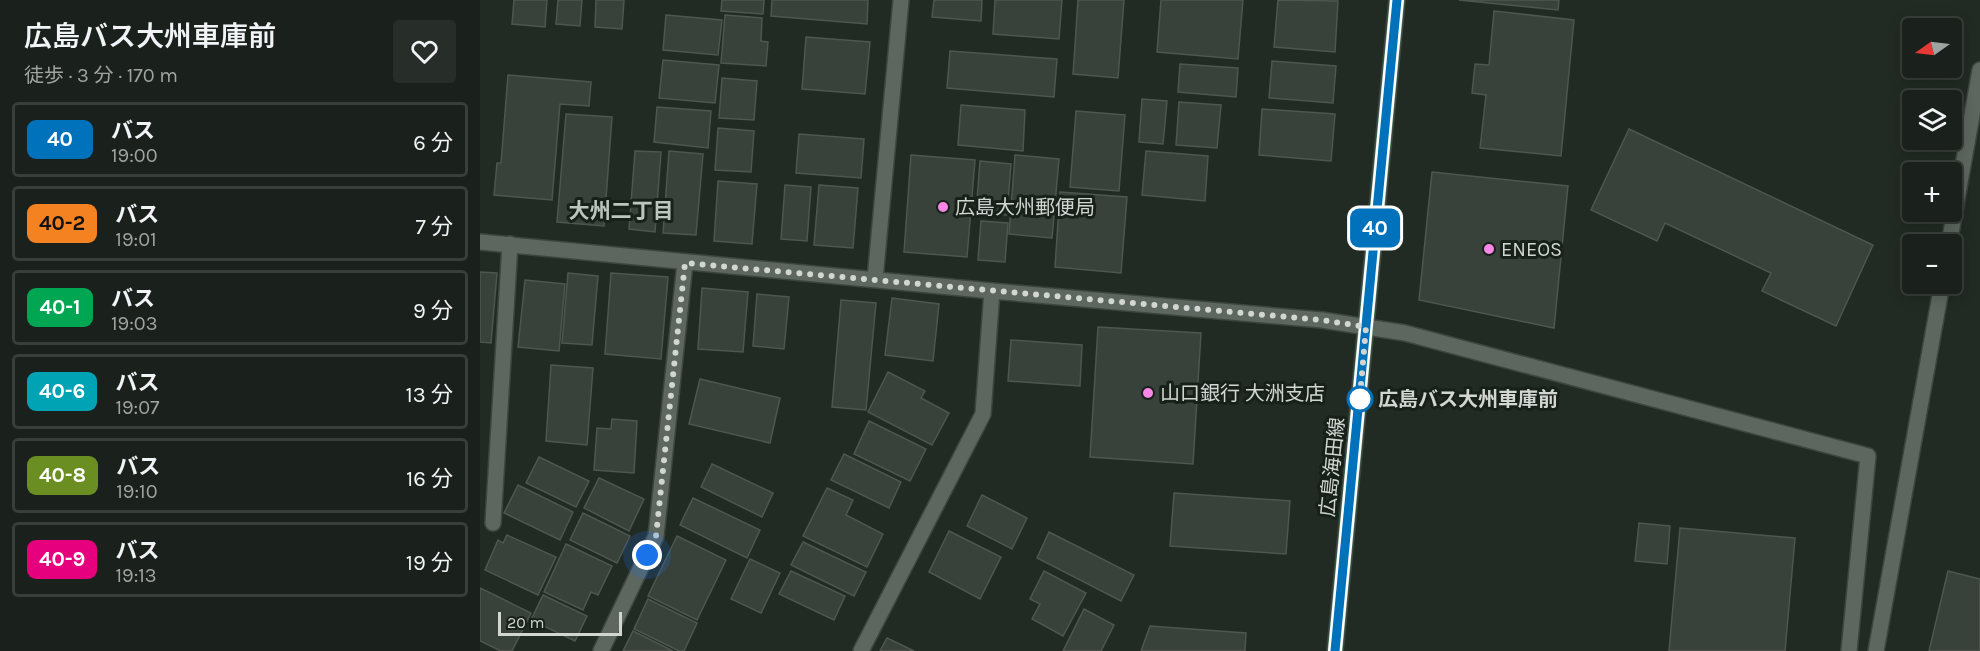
<!DOCTYPE html>
<html lang="ja">
<head>
<meta charset="utf-8">
<style>
	body { margin:0; font-family:Karla,"Noto Sans JP",sans-serif; background:#272d28; color:#f1f3f6; height:100vh; display:flex; flex-direction:column; font-size:22px; white-space:nowrap }
	* { box-sizing:border-box; margin:0 }
	p { font-size:20px; color:#9fa3a3 }
	.icon { flex:none; width:33px; height:33px; fill:none; stroke:currentColor; stroke-width:2; stroke-linecap:round; stroke-linejoin:round }
	.map { position:relative; flex:1; overflow:hidden }
	.side { display:flex; flex-direction:column; background:#1a201b; width:480px }
	.side>* { flex:none }
	.badge { padding:0 12px; border-radius:9px; font-size:21px; line-height:39px }
	.needle { width:39px; rotate:256deg }
	.buttons { position:absolute; left:1422px; top:18px; display:grid; gap:12px }
	.buttons a { display:grid; place-items:center; width:60px; height:60px; border-radius:6px; background:#1a201b; box-shadow:0 3px 15px #0003,0 0 0 2px #383e3a; font-size:30px }
	.scale { position:absolute; left:18px; bottom:15px; width:124px; box-sizing:border-box; padding-left:6px; border:3px solid #d1d6d2; border-top:0; font-size:16px; line-height:21px; white-space:nowrap; color:#d1d6d2; -webkit-text-stroke:4px #18201a; paint-order:stroke }
	.you { position:absolute; width:30px; height:30px; margin:-15px; border:4px solid #fff; border-radius:50%; background:#1a73e8; box-shadow:0 0 0 9px #1a73e833 }
	.map>.badge { position:absolute; translate:-50% -50%; box-shadow:0 0 0 3px #fff }
	.round { display:grid; place-items:center; flex:none; width:63px; height:63px; border-radius:6px; background:#272d28 }
	.overview { display:flex; align-items:center; justify-content:space-between; height:102px; padding:0 24px }
	h1 { font-size:28px; font-weight:600; line-height:45px }
	ul { padding:0; list-style:none }
	li { display:flex; align-items:center; gap:18px; height:75px; margin:0 12px 9px; padding:0 12px; border:3px solid #383e3a; border-radius:6px }
	li div { flex:1 }
	li b { display:block; font-size:22px }
	li em { font-style:normal }
	li .badge { min-width:66px; font-weight:700; text-align:center }
	main { display:flex; flex:1; min-height:0 }
	.map>svg:first-child { display:block }
</style>
</head>
<body>
<main>
<section class="side">
<div class="overview"><div><h1>広島バス大州車庫前</h1><p>徒歩 · 3 分 · 170 m</p></div><a class="round"><svg class="icon" aria-label="heart" viewBox="0 0 24 24"><path d="M12 20l-8-8c-3-5 5-10 8-4 3-6 11-1 8 4z"/></svg></a></div>
<ul>
<li><span class="badge" style="background:#0072bc;color:#fff">40</span><div><b>バス</b><p>19:00</p></div><em>6 分</em></li>
<li><span class="badge" style="background:#f58220;color:#111">40-2</span><div><b>バス</b><p>19:01</p></div><em>7 分</em></li>
<li><span class="badge" style="background:#00a651;color:#fff">40-1</span><div><b>バス</b><p>19:03</p></div><em>9 分</em></li>
<li><span class="badge" style="background:#00a3b4;color:#fff">40-6</span><div><b>バス</b><p>19:07</p></div><em>13 分</em></li>
<li><span class="badge" style="background:#6b8e23;color:#fff">40-8</span><div><b>バス</b><p>19:10</p></div><em>16 分</em></li>
<li><span class="badge" style="background:#e6007e;color:#fff">40-9</span><div><b>バス</b><p>19:13</p></div><em>19 分</em></li>
</ul>
</section>
<div class="map">
<svg width="1500" height="651" viewBox="0 0 1500 651">
	<rect width="100%" height="100%" fill="#222a24"/>
	<!-- building -->
	<g fill="#39413b" stroke="#4d564f" stroke-width="1.5">
		<polygon points="34,0 67,0 65,27 32,24"/>
		<polygon points="78,0 102,0 100,26 76,24"/>
		<polygon points="116,0 144,0 142,29 115,27"/>
		<polygon points="242,0 284,0 283,14 241,11"/>
		<polygon points="292,0 388,0 387,24 291,16"/>
		<polygon points="454,0 502,0 501,21 452,17"/>
		<polygon points="515,0 582,0 579,39 513,34"/>
		<polygon points="598,0 644,0 638,78 593,74"/>
		<polygon points="681,0 763,0 758,59 677,52"/>
		<polygon points="798,0 858,1 855,52 794,47"/>
		<polygon points="979,0 1079,0 1078,10"/>
		<polygon points="1014,11 1094,20 1081,156 1000,148 1006,95 992,93 995,64 1009,65"/>
		<polygon points="186,15 242,20 238,55 183,50"/>
		<polygon points="245,15 282,18 281,41 288,42 286,66 241,63"/>
		<polygon points="326,37 390,42 385,94 322,89"/>
		<polygon points="470,51 577,59 574,97 467,88"/>
		<polygon points="183,60 239,65 235,103 179,98"/>
		<polygon points="792,61 856,66 853,103 789,98"/>
		<polygon points="700,64 758,68 756,97 698,92"/>
		<polygon points="28,75 111,82 109,106 80,104 72,200 14,195 17,163 21,163"/>
		<polygon points="242,78 277,81 274,120 239,118"/>
		<polygon points="662,99 687,101 683,144 659,142"/>
		<polygon points="699,102 741,105 737,148 696,145"/>
		<polygon points="481,105 545,110 543,151 478,145"/>
		<polygon points="177,107 231,111 228,148 174,142"/>
		<polygon points="782,109 855,114 851,161 779,155"/>
		<polygon points="596,111 645,115 639,191 590,187"/>
		<polygon points="86,114 132,117 124,226 77,222"/>
		<polygon points="238,128 274,131 271,172 235,170"/>
		<polygon points="1149,129 1393,245 1356,326 1282,291 1291,273 1185,223 1177,241 1111,210"/>
		<polygon points="319,134 384,139 381,178 316,173"/>
		<polygon points="155,151 181,152 175,232 149,229"/>
		<polygon points="189,151 223,154 216,235 183,233"/>
		<polygon points="666,151 728,156 725,201 662,195"/>
		<polygon points="431,155 495,160 487,257 424,252"/>
		<polygon points="535,155 579,159 572,238 529,234"/>
		<polygon points="500,161 531,164 527,215 496,213"/>
		<polygon points="952,172 1088,186 1074,328 939,300"/>
		<polygon points="238,181 277,184 272,244 234,241"/>
		<polygon points="305,185 331,187 327,241 301,239"/>
		<polygon points="339,185 378,188 373,248 334,245"/>
		<polygon points="580,192 647,197 641,273 575,267"/>
		<polygon points="501,221 528,223 525,262 498,260"/>
		<polygon points="0,272 17,273 11,343 0,342"/>
		<polygon points="88,273 118,276 112,345 82,343"/>
		<polygon points="131,273 188,277 181,359 125,354"/>
		<polygon points="45,280 85,284 79,351 38,347"/>
		<polygon points="222,288 268,292 263,352 218,349"/>
		<polygon points="277,294 309,297 304,349 273,346"/>
		<polygon points="412,298 459,304 453,361 405,355"/>
		<polygon points="361,300 396,303 386,410 352,407"/>
		<polygon points="618,327 721,333 713,464 610,457"/>
		<polygon points="531,340 602,345 600,386 528,381"/>
		<polygon points="71,365 113,368 107,445 66,441"/>
		<polygon points="408,372 445,391 441,398 469,413 452,445 388,412"/>
		<polygon points="220,379 300,398 290,443 209,424"/>
		<polygon points="132,419 157,421 154,473 114,470 117,428 131,429"/>
		<polygon points="389,421 446,449 430,481 374,454"/>
		<polygon points="364,454 421,482 409,508 351,480"/>
		<polygon points="59,457 109,481 96,507 46,483"/>
		<polygon points="232,464 293,493 282,517 221,487"/>
		<polygon points="119,478 164,499 149,531 104,508"/>
		<polygon points="38,485 93,512 80,540 24,513"/>
		<polygon points="347,488 373,500 366,515 403,534 387,567 323,536"/>
		<polygon points="694,493 810,501 806,554 690,546"/>
		<polygon points="502,495 547,518 532,549 487,526"/>
		<polygon points="213,498 280,530 267,558 200,525"/>
		<polygon points="103,513 150,536 137,563 90,540"/>
		<polygon points="1159,523 1190,526 1187,564 1155,561"/>
		<polygon points="1200,528 1315,538 1305,651 1189,651"/>
		<polygon points="469,531 521,557 500,599 449,572"/>
		<polygon points="569,532 654,575 641,601 557,558"/>
		<polygon points="27,535 76,557 58,595 5,570 18,540 23,543"/>
		<polygon points="197,536 246,560 217,620 168,596"/>
		<polygon points="323,542 386,572 374,596 311,565"/>
		<polygon points="86,544 132,566 118,595 111,592 103,610 64,592"/>
		<polygon points="270,559 300,573 281,613 251,599"/>
		<polygon points="311,571 365,596 354,620 299,594"/>
		<polygon points="564,571 606,593 583,636 552,619 560,604 550,599"/>
		<polygon points="1468,571 1500,579 1500,651 1449,651"/>
		<polygon points="0,588 51,613 32,651 21,651 0,641"/>
		<polygon points="63,595 107,616 95,641 51,620"/>
		<polygon points="168,599 217,623 204,651 199,651 154,629"/>
		<polygon points="604,609 634,625 621,651 583,651"/>
		<polygon points="670,626 766,633 765,651 661,651"/>
		<polygon points="153,631 193,651 143,651"/>
		<polygon points="407,638 434,651 400,651"/>
	</g>
	<g fill="none" stroke-linecap="round" stroke-linejoin="round">
		<defs>
			<g id="street">
				<polyline points="0,242 512,291 842,320 925,333 1388,456 1369,651"/>
				<polyline points="1469,244 1500,70"/>
				<polyline points="395,279 421,0"/>
				<polyline points="13,523 30,244"/>
				<polyline points="121,651 176,536 205,263"/>
				<polyline points="381,651 503,414 512,291"/>
				<polyline points="1396,651 1462,284"/>
			</g>
			<polyline id="secondary" points="855,651 917,0"/>
		</defs>
		<!-- street casing -->
		<use href="#street" stroke="#3e4540" stroke-width="18"/>
		<!-- secondary casing -->
		<use href="#secondary" stroke="#3e4540" stroke-width="18"/>
		<!-- street -->
		<use href="#street" stroke="#5d665f" stroke-width="15"/>
		<!-- secondary -->
		<use href="#secondary" stroke="#508666" stroke-width="15"/>
	</g>
	<g fill="none" stroke-linecap="round" stroke-linejoin="round">
		<defs>
			<polyline id="line" points="855,651 917,0"/>
		</defs>
		<!-- line casing -->
		<use href="#line" stroke="#fff" stroke-width="14"/>
		<!-- line -->
		<use href="#line" stroke="#0072bc" stroke-width="9"/>
		<!-- walk -->
		<polyline stroke="#d1d6d2" stroke-width="6" stroke-dasharray="0 10.8" points="167,555 176,536 205,263 842,320 886,327 879,408 880,399"/>
	</g>
	<!-- markers -->
	<g fill="#fa87e7" stroke="#18201a" stroke-width="2">
		<circle cx="463" cy="207" r="6"/>
		<circle cx="1009" cy="249" r="6"/>
		<circle cx="668" cy="393" r="6"/>
	</g>
	<circle fill="#fff" stroke="#0072bc" stroke-width="3" cx="880" cy="399" r="12"/>
	<g text-anchor="middle" stroke-width="6" stroke-linejoin="round" paint-order="stroke">
		<!-- poi labels -->
		<g font-size="20" fill="#d1d6d2" stroke="#18201a" text-anchor="start">
			<text x="475" y="214">広島大州郵便局</text>
			<text x="1021" y="256">ENEOS</text>
			<text x="680" y="400">山口銀行 大洲支店</text>
		</g>
		<!-- stop labels -->
		<g font-size="20" font-weight="bold" fill="#d1d6d2" stroke="#18201a" text-anchor="start">
			<text x="898" y="406">広島バス大州車庫前</text>
		</g>
		<!-- street labels -->
		<g font-size="20" fill="#d1d6d2" stroke="#18201a">
			<text transform="translate(852 467) rotate(-84)" y="7">広島海田線</text>
		</g>
		<!-- neighbourhood labels -->
		<g font-size="21" font-weight="bold" fill="#bcc6be" stroke="#18201a">
			<text x="141" y="218">大州二丁目</text>
		</g>
	</g>
</svg>
<div class="buttons">
<a><svg class="needle" viewBox="-14 -14 28 28"><path d="M0-13l5 13h-10z" fill="#e53935"/><path d="M0 13l5-13h-10z" fill="#9fa3a3"/></svg></a>
<a><svg class="icon" aria-label="layers" viewBox="0 0 24 24"><path d="M12 4l9 5-9 5-9-5zM3 14l9 5 9-5"/></svg></a>
<a>+</a>
<a>−</a>
</div>
<div class="scale">20 m</div>
<div class="you" style="left:167px;top:555px"></div>
<b class="badge" style="left:895px;top:228px;background:#0072bc;color:#fff">40</b>
</div>
</main>
</body>
</html>
